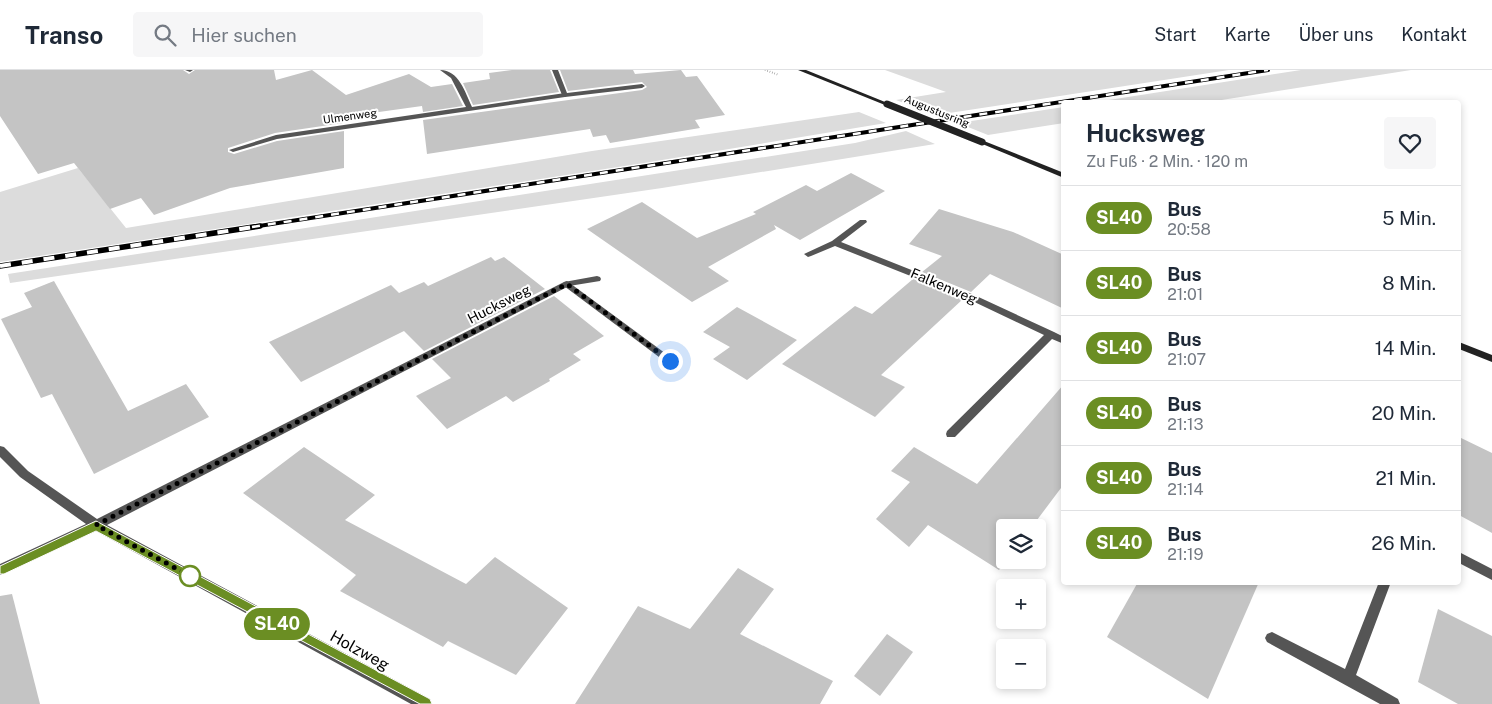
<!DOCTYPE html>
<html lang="de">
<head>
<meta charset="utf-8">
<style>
	body { margin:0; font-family:"Public Sans",sans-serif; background:#f6f6f7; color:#1f2937; height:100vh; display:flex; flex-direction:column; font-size:19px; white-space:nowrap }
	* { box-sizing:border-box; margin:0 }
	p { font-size:16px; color:#747a83 }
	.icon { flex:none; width:28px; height:28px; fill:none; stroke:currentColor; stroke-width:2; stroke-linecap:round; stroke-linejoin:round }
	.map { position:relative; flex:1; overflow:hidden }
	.sheet { position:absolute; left:1061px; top:30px; width:400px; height:485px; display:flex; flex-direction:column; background:#fff; border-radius:5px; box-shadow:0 2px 8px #0003 }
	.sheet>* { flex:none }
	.badge { padding:0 10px; border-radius:16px; font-size:18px; line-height:32px }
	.tools { position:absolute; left:996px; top:449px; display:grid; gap:10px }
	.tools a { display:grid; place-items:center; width:50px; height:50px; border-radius:5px; background:#fff; box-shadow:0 2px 8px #0003; font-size:25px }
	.you { position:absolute; width:25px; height:25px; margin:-12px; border:4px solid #fff; border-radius:50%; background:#1a73e8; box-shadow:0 0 0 8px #1a73e833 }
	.map>.badge { position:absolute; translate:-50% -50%; box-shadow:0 0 0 2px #fff }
	.round { display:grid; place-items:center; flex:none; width:52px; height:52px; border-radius:5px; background:#f6f6f7 }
	.summary { display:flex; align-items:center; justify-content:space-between; height:85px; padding:0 25px }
	h1 { font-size:24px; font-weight:700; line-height:38px }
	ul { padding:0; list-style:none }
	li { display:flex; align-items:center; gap:15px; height:65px; padding:0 25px; border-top:1px solid #e0e1e3 }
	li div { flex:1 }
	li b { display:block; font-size:19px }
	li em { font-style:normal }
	li .badge { min-width:55px; font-weight:700; text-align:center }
	header { display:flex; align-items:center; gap:30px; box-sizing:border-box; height:70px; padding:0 25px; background:#fff; border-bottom:1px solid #e0e1e3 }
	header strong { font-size:24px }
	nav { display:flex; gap:28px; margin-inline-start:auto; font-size:18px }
	.search { width:350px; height:45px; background:#f6f6f7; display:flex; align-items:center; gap:12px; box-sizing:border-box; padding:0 18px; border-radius:5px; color:#747a83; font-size:19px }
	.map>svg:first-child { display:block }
</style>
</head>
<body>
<header>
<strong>Transo</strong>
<div class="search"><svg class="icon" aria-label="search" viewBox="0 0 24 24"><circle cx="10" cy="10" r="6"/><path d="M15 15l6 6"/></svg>Hier suchen</div>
<nav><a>Start</a><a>Karte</a><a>Über uns</a><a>Kontakt</a></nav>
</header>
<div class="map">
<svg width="1492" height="634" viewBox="0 0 1492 634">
	<rect width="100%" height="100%" fill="#fff"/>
	<!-- green -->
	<g fill="#dcdcdc">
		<polygon points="885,0 1229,0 936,45 896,30 946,22"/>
		<polygon points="1301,0 1411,0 1209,32 1096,32"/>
		<polygon points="1064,37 1064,53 988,65 958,53"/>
		<polygon points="859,42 886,53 644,93 0,192 0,122 78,98 126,158 592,81"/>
		<polygon points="906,61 935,74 662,118 10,213 8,204 855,73"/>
	</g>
	<!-- building -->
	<g fill="#c4c4c4">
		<polygon points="0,0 183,0 189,4 195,0 274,0 276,10 312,0 346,25 409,4 431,17 452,14 463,36 423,42 422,36 343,47 343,53 275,63 228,78 228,82 234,84 277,71 344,61 344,98 230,118 154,145 141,128 110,139 74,93 38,104 0,46"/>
		<polygon points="512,0 550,0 559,22 473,35 463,13 490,9 489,3"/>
		<polygon points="560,0 633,0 635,4 681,0 686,7 697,6 725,45 695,50 700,58 610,73 606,65 593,67 590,59 427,84 423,50 642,20 647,17 642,12 568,21"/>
		<polygon points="851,103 885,121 800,170 774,155 776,159 708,197 729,211 692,232 587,159 642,132 697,168 756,144 753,142 806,115 817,121"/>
		<polygon points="939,139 1013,162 1064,185 1064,239 990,204 971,222 922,202 942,186 909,174"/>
		<polygon points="491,187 495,191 504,187 545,219 424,281 404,261 301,312 269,272 391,215 399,223 424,212 428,216"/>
		<polygon points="913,209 963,229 881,305 905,317 875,347 782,294 855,236 872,244"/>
		<polygon points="54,211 128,341 186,314 209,347 94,404 52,324 41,328 1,249 32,237 24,223"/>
		<polygon points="554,226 604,266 573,284 581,290 549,309 550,311 513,332 506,326 447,359 416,326 451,308 432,289"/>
		<polygon points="737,237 797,270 747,310 713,289 730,277 703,262"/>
		<polygon points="1064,314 1064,414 1031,458 1005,458 1007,490 999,500 928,455 909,477 876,449 910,412 891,401 914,377 977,414"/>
		<polygon points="1459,367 1492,383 1492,463 1459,445"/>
		<polygon points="304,377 375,425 345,450 466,514 495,487 568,538 516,605 448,571 443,577 340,521 356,505 243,423"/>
		<polygon points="738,498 774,519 740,564 833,611 820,634 575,634 638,536 690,559"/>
		<polygon points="1138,512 1259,512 1208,629 1107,567"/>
		<polygon points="12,524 40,634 0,634 0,526"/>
		<polygon points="1438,539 1492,566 1492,634 1458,634 1418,612"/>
		<polygon points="887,564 913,582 880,626 854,606"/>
	</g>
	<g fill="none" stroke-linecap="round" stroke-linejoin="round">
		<!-- path -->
		<polyline stroke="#777" stroke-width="2" stroke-dasharray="0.5 2" stroke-linecap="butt" points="765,0 779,5"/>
		<!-- service -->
		<g fill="#555" fill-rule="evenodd">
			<polygon points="552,0 558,0 567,23 642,14 645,16 642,18 565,27 562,25"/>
			<polygon points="567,211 673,289 675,291 673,293 667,293 564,216 563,214 564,212"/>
		</g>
		<!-- minor -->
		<g fill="#555" fill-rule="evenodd">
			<polygon points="185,0 193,0 190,2"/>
			<path d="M440 0C459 0 465 22 472 37L565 23 568 25 565 27 277 69 233 82 229 80 276 65 466 37 451 8Z"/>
			<polygon points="860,150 866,150 867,152 841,172 972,224 1054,262 1064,267 1064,274 1052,269 955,367 947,367 946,364 947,361 1044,265 966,228 835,176 811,186 808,187 804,184 832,171"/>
			<polygon points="597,206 600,207 601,209 600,211 569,216 107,455 430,629 432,634 411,634 96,461 0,505 0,494 86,454 20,407 0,387 0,376 4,377 28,401 97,449 564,212"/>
			<polygon points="1459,482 1492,499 1492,510 1459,493"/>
			<polygon points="1379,512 1391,512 1356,605 1398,629 1400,634 1380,634 1267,572 1265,568 1267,564 1272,562 1345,599"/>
		</g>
		<!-- secondary -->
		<g fill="#222" fill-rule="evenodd">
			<polygon points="798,0 806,0 890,34 885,35"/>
			<polygon points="980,71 984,71 1064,103 1064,108 980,73"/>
			<polygon points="1459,272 1492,285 1492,292 1459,279"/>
		</g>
		<defs>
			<polyline id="rail-far1" points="252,157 1268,0"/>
			<polyline id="rail" points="0,196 260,156"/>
		</defs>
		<!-- rail-far1 casing -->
		<use href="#rail-far1" stroke="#000" stroke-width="4"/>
		<!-- rail casing -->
		<use href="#rail" stroke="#000" stroke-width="5.5"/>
		<!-- rail-far1 -->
		<use href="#rail-far1" stroke="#fff" stroke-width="2.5" stroke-dasharray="8" stroke-linecap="butt"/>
		<!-- rail -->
		<use href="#rail" stroke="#fff" stroke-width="4" stroke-dasharray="11" stroke-linecap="butt"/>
		<!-- secondary-bridge -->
		<polyline stroke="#222" stroke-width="7" points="887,34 982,72"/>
	</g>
	<!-- line -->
	<polygon fill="#6b8e23" stroke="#fff" points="96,451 430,629 432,634 420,634 96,461 4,504 0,504 0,496"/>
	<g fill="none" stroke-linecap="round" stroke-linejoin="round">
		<!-- walk -->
		<polyline stroke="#000" stroke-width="5" stroke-dasharray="0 9" points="190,506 96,455 567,214 670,291"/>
	</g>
	<!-- markers -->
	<circle fill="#fff" stroke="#6b8e23" stroke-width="2.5" cx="190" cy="506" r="10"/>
	<g text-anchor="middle" stroke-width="4" stroke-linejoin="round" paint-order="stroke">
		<!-- far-street labels -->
		<g font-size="11" fill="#000" stroke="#fff">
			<text transform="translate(937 41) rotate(22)" y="4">Augustusring</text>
			<text transform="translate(350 46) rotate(-8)" y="4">Ulmenweg</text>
		</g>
		<!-- street labels -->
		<g font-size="14" fill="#000" stroke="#fff">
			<text transform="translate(944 216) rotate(23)" y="5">Falkenweg</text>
			<text transform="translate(499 234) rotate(-27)" y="5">Hucksweg</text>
		</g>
		<!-- near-street labels -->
		<g font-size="16" fill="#000" stroke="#fff">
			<text transform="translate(360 580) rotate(29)" y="6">Holzweg</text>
		</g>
	</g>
</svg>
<div class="tools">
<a><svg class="icon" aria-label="layers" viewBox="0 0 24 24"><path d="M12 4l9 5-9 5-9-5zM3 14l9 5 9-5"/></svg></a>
<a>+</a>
<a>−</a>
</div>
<div class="you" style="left:670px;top:291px"></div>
<b class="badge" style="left:277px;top:554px;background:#6b8e23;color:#fff">SL40</b>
<section class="sheet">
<div class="summary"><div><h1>Hucksweg</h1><p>Zu Fuß · 2 Min. · 120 m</p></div><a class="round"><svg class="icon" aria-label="heart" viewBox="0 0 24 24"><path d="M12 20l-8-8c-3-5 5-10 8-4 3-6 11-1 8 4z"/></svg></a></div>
<ul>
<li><span class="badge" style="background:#6b8e23;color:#fff">SL40</span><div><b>Bus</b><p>20:58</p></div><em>5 Min.</em></li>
<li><span class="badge" style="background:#6b8e23;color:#fff">SL40</span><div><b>Bus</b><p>21:01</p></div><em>8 Min.</em></li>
<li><span class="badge" style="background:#6b8e23;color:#fff">SL40</span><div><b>Bus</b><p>21:07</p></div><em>14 Min.</em></li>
<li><span class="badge" style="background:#6b8e23;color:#fff">SL40</span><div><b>Bus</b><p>21:13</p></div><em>20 Min.</em></li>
<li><span class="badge" style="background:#6b8e23;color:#fff">SL40</span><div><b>Bus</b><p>21:14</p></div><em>21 Min.</em></li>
<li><span class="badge" style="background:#6b8e23;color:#fff">SL40</span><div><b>Bus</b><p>21:19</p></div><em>26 Min.</em></li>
</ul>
</section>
</div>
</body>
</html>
